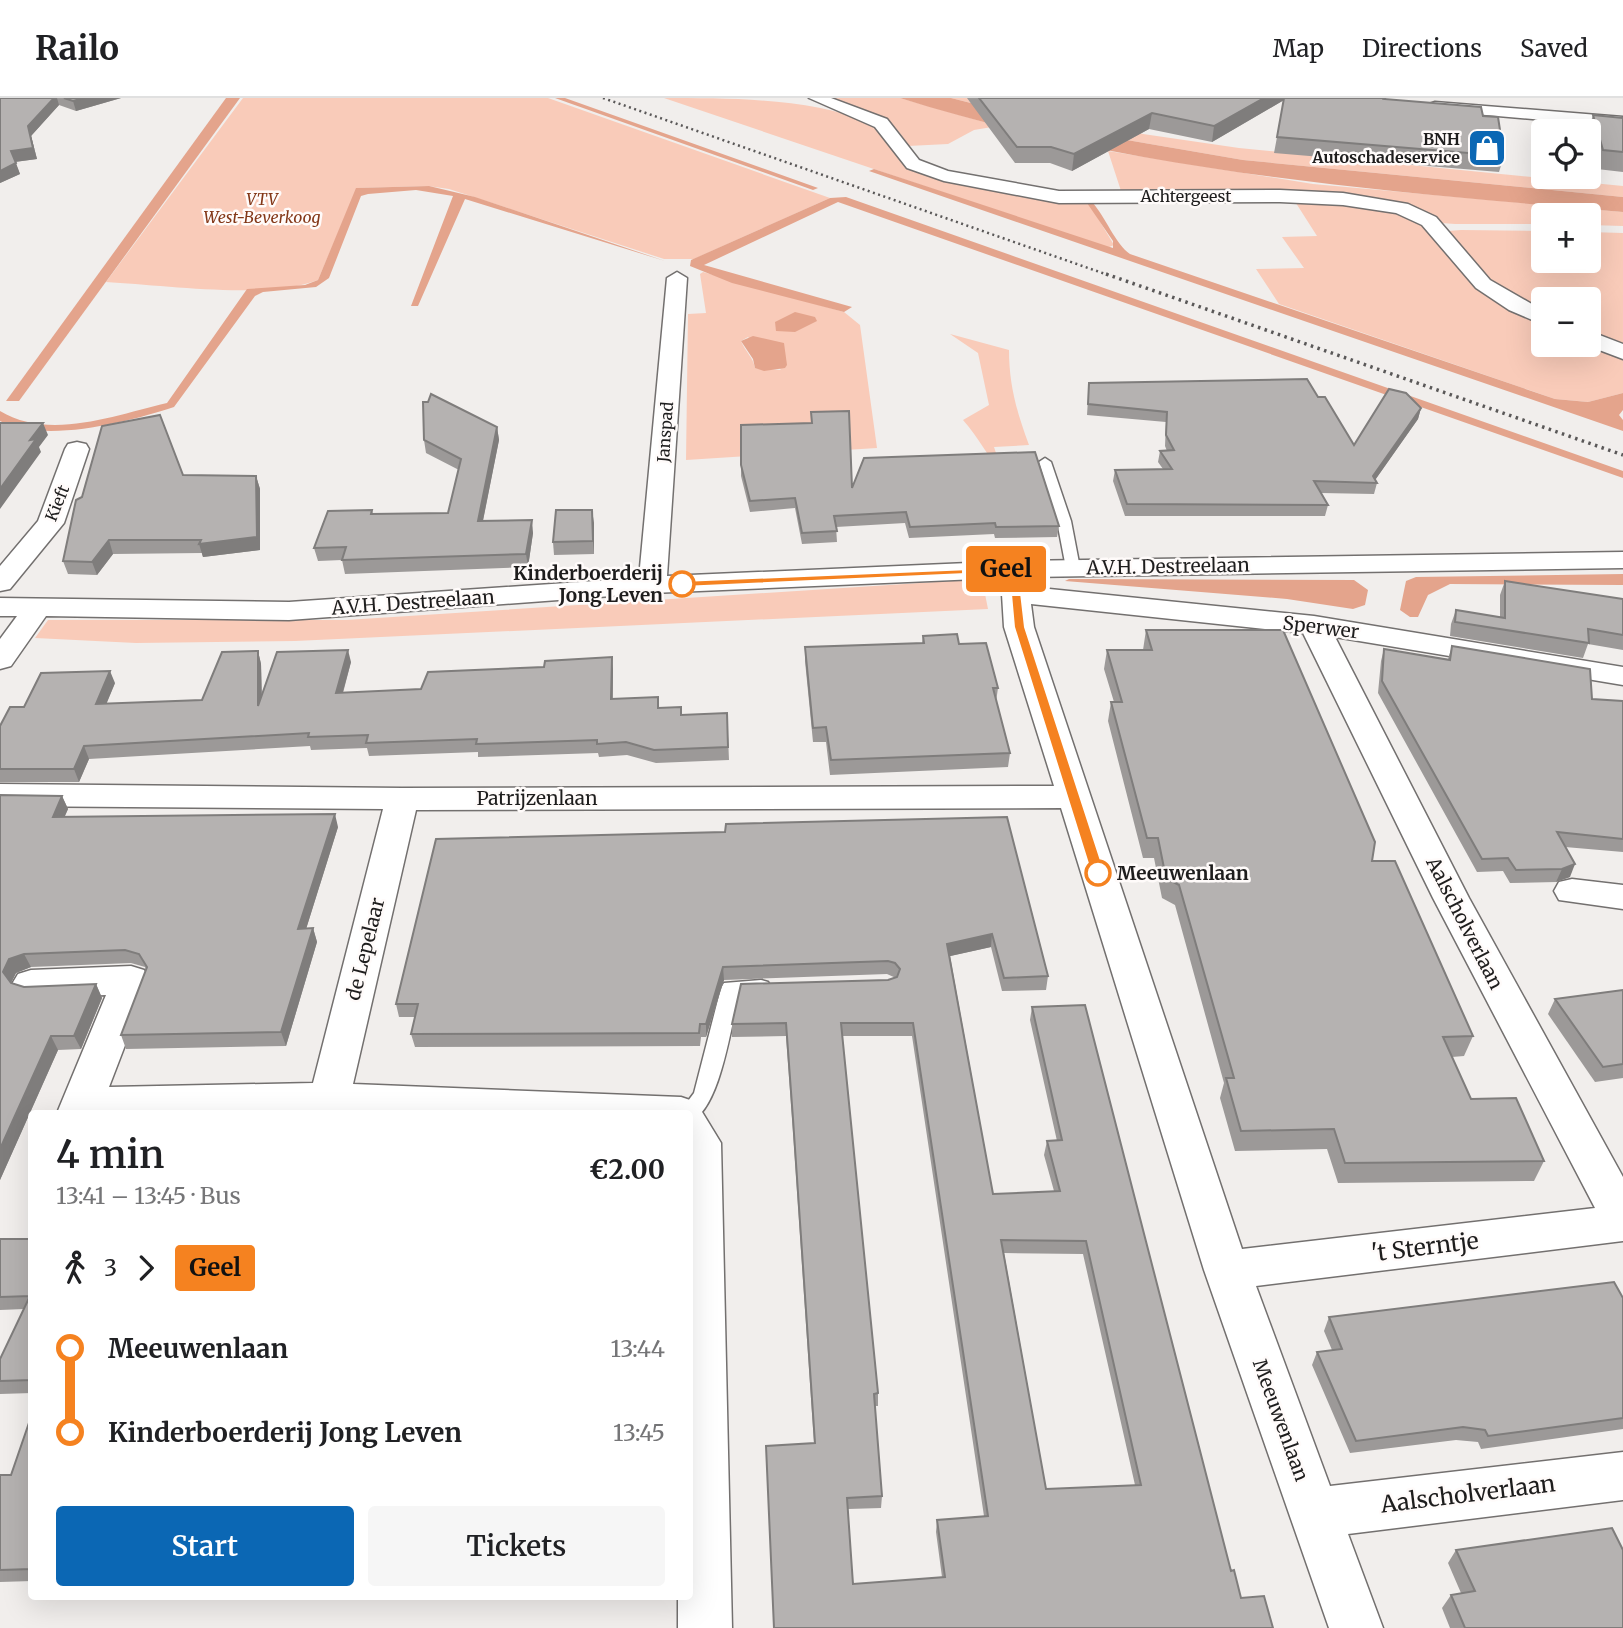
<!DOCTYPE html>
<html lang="en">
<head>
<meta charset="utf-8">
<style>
	body { margin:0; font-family:Merriweather,serif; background:#f6f6f6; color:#202124; height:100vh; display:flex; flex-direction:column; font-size:26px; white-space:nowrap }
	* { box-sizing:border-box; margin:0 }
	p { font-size:23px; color:#757577 }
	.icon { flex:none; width:38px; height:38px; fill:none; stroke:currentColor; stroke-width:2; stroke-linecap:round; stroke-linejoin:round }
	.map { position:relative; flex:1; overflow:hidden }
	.sheet { position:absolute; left:28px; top:1012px; width:665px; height:490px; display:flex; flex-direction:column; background:#fff; border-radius:7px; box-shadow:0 7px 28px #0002 }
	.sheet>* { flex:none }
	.badge { padding:0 14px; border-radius:5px; font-size:24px; line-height:46px }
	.tools { position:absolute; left:1531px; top:21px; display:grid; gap:14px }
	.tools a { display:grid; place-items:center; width:70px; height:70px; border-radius:7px; background:#fff; box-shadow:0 7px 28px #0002; font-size:35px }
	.map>.badge { position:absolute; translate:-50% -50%; box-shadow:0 0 0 4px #fff }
	.legs { display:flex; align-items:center; gap:10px; height:77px; padding:0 28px; font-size:23px }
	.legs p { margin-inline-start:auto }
	.headline { display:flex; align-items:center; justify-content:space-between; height:119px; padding:0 28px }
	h1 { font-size:38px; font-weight:600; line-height:52px }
	.cta { display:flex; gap:14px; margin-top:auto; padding:14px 28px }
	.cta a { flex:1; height:80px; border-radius:7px; background:#0b67b4; color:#fff; font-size:28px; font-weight:600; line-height:80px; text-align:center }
	.cta a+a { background:#f6f6f6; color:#202124 }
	ul { padding:0 28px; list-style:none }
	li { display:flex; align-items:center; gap:24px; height:84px; font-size:26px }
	li i { display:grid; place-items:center; width:10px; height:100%; margin:0 9px; background:currentColor }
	li i::after { content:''; width:18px; height:18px; margin:-9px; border:5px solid; border-radius:50%; background:#fff }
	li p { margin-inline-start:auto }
	li:first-child i { background:linear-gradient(#0000 50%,currentColor 0) }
	li:last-child i { background:linear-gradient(currentColor 50%,#0000 0) }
	header { display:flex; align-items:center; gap:42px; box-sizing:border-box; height:98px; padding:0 35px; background:#fff; border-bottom:2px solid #e0e0e0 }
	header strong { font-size:33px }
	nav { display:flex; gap:38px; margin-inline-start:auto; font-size:24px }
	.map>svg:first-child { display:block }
</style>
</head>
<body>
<header>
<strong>Railo</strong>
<nav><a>Map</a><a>Directions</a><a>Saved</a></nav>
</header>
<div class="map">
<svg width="1623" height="1530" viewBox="0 0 1623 1530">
	<rect width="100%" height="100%" fill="#f1eeec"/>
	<!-- green -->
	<g fill="#f9cbb9" fill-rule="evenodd">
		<path d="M243 0H548L830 100 694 161H664L449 91 428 88 357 90 318 182C266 202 164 187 106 184Z"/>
		<path d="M664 0C729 0 813 0 870 25 887 35 898 54 910 69L1087 102 1114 147 1107 150Z"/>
		<path d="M827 0H900L998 28 974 32 948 46 908 48C894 17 857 9 827 0Z"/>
		<polygon points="951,0 996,0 1143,36 1239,50 1623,88 1623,99 1243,62 1092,36"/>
		<polygon points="1108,53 1313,86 1623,114 1623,128 1589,127 1589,117 1544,117 1543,126 1455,126 1441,125 1390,106 1122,96"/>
		<polygon points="1294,102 1351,104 1417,119 1459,169 1543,225 1544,247 1589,247 1623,256 1623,295 1588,304 1555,301 1279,206 1256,171 1304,170 1282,139 1317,138"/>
		<polygon points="1461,132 1543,133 1544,163 1589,163 1589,134 1623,135 1623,249 1589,237 1589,201 1544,201 1543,218 1495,190 1448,133"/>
		<path d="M703 174 844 214 860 227 877 350 686 362 688 216 706 215 700 176ZM748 239 781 272 755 270C753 259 745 253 741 243Z"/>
		<path d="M950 236 1009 252C1009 287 1017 315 1029 347L994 349 1003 376C987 358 979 340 963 322L989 307 978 255Z"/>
		<polygon points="982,481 988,511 295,543 136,545 35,540 48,522 346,522"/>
	</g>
	<!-- water -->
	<g fill="#e4a48c">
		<polygon points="226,0 240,0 19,303 6,303"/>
		<polygon points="555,0 565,0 818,90 813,92"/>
		<path d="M900 0H951L1092 36 1243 62 1623 99V114C1379 93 1135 74 900 0Z"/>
		<path d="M874 71 1113 150V143L1087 105 1092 104C1105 118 1116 147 1130 156L1555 301 1588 304 1623 295V312L1619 317 1623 322V333L869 73Z"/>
		<path d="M429 88 475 99 665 163 465 101 418 208H411L453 98 416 92 368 96 361 98 329 180 316 189 263 194 255 198 174 309C128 324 45 346 0 323V313C50 343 115 317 167 305L247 191 305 187 318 182 356 90Z"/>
		<polygon points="846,99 1623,373 1623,380 838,104 704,167 852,209 844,214 732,185 690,168 691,162 830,100"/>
		<polygon points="795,214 815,219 817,223 795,234 776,233 775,224"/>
		<polygon points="753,238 784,245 787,267 785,270 764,273 755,270 753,261 741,243"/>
		<polygon points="1623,476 1623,487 1450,486 1428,497 1418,519 1410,519 1400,512 1406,483 1416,479"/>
		<polygon points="1069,481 1354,482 1368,492 1365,507 1353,511 1287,501 1065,483"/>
	</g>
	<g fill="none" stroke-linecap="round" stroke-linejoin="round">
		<defs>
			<g id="service">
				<polygon points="1045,360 1051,364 1071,423 1080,470 1078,473 1073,474 1066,470 1057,423 1039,364"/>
				<path d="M761 882 768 884 771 889 768 894 739 897C731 926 720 1013 690 1023V1015H679L694 995 721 890 724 885Z"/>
			</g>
			<g id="minor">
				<polygon points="809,0 831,0 887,21 919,62 948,73 1059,93 1280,92 1343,95 1408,106 1436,119 1490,182 1544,213 1544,227 1509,212 1476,190 1422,127 1396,115 1343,107 1280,104 1059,105 944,83 907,70 875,29"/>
				<polygon points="1435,4 1623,19 1623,29 1429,12 1429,6"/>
				<path d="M677 174 687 180 667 478 1014 463 1623 454V470L1029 479 1030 489 1314 518 1623 569V587L1335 539 1469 800 1623 1079V1143L1256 1188 1330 1388 1623 1354V1402L1348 1436 1383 1530H1329L1204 1172 1061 710 416 712 353 986 681 999 696 1004 721 1045 732 1530H678V1498H690V1015H57L106 897 31 900 18 896 12 886 18 876 31 872 131 868 144 872 150 882 109 989 313 985 383 711 0 708V686L402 690 1054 688 1004 529 1001 480 652 495 289 522 46 518 11 568 0 571V541L17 518H0V500L289 504 639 480 667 180ZM1031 506 1303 535 1433 800 1595 1110 1242 1151 1034 529Z"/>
				<polygon points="1589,233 1623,246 1623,261 1586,247 1589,247"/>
				<polygon points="77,344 86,346 89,351 64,425 10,491 0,493 0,468 38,423 65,351 68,346"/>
				<polygon points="1572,781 1623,787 1623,811 1559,802 1554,793 1559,784"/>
			</g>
		</defs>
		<!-- service casing -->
		<use href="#service" stroke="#73706f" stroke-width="3"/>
		<!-- minor casing -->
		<use href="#minor" stroke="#73706f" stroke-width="3"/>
		<!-- service -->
		<use href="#service" fill="#fff" fill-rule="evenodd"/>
		<!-- minor -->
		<use href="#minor" fill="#fff" fill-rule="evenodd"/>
		<!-- rail-far1 -->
		<polyline stroke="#5a5858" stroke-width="2.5" stroke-dasharray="2 3.5" stroke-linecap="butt" points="603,0 1111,178"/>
		<!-- rail -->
		<polyline stroke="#5a5858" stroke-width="3.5" stroke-dasharray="2.5 4.5" stroke-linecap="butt" points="1106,176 1623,357"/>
	</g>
	<!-- wall -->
	<g fill="#9c9998" fill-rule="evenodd">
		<polygon points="0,0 121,0 76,13 59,7 31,38 37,61 15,64 20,76 0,85"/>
		<polygon points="967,0 1386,0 1386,1 1483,18 1504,58 1499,74 1274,55 1284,2 1212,44 1149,31 1072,73 1050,65 1015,65"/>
		<polygon points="1593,17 1623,20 1623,74 1597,71 1589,42 1588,33"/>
		<polygon points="1089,285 1318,299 1354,347 1421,310 1418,321 1375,382 1377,385 1374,396 1321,395 1328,407 1325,418 1125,418 1113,383 1115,372 1163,371 1158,364 1160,353 1167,353 1165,348 1166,324 1087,317"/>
		<polygon points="811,314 852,390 1059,428 1057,439 995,440 994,436 909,440 905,425 836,429 837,444 802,446 795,410 750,414 741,378 741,367 811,326"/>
		<polygon points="497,329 499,342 483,423 533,435 528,469 345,476 342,462 318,463 314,450 372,412 373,416 448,415 459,372 426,355 424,342"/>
		<polygon points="183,377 256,378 260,391 260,452 203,459 202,455 113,456 97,477 68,476 63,463"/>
		<polygon points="594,425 594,456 554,457 553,444"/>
		<polygon points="1505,483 1623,501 1623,552 1588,546 1583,560 1450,538 1451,526 1456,512 1500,519 1500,497"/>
		<polygon points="1146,532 1372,763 1473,938 1464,958 1452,959 1471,1001 1544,1063 1534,1083 1338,1085 1327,1051 1235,1053 1220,1000 1224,985 1175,807 1162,800 1154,760 1143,760 1108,623 1111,604 1114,604 1104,571 1107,552 1143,552"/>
		<polygon points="923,538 959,546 998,590 996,604 1010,655 1008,669 830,677 826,644 813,644 805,563 805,549 922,545"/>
		<polygon points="1452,548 1592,601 1623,603 1623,754 1565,749 1570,779 1556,784 1510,785 1503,773 1477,774 1378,595 1381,563 1384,551 1448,561"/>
		<polygon points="258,553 261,566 262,598 351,564 343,595 421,591 613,571 613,601 658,599 659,610 681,617 727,615 729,662 656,665 627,657 599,659 598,655 478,659 478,654 369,658 367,650 311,652 310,648 89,661 79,684 0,684 0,628 24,609 115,585 106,606 202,602"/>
		<polygon points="0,697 62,698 68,711 64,719 338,729 306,831 313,830 317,844 286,948 126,951 121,937 146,872 145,869 131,865 31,869 16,875 11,885 24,889 96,886 102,900 81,951 58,952 0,1082"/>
		<path d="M1007 719 1048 878 1046 892 1002 893 991 849 950 858 993 1096 1054 1093 1044 1057 1047 1043H1057L1030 922 1032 909 1231 1473 774 1530 814 1345 793 1034 786 938 732 939V926L896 880 887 876 724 882 706 939H701L700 948 415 949 411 936 415 919H399L396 906 725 734ZM842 938H912L984 1418 937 1422 936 1434 942 1479 853 1486 848 1411 881 1410 882 1398 875 1308H878V1295ZM1004 1155 1083 1156 1135 1387 1046 1391Z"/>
		<polygon points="1623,892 1623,980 1595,984 1548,916 1555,901"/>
		<polygon points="0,1141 32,1141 32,1295 0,1296 0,1261 24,1211 0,1212"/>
		<polygon points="1623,1200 1623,1331 1481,1351 1478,1344 1456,1342 1350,1355 1312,1267 1317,1254 1332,1252 1324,1233 1329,1219"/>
		<polygon points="32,1316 32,1483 0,1484 0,1377 11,1377"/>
		<polygon points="1456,1452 1623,1530 1450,1530 1442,1510 1451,1497 1461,1495 1448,1465"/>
	</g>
	<!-- shaded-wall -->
	<g fill="#7f7d7c">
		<polygon points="54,0 57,0 59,7 31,38 37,61 14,64 11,53 28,28"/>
		<polygon points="84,0 121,0 76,13 73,3"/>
		<polygon points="1264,0 1284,0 1284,2 1212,44 1214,28"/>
		<polygon points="1152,15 1149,31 1072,73 1074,56"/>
		<polygon points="16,65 20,76 0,85 0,73"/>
		<polygon points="1421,310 1418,321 1373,385 1373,378"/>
		<polygon points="43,325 48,337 39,349 41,354 0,411 0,391 30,342"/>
		<polygon points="497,329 499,342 480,437 478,423"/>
		<polygon points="256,378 260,391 260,452 203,459 199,446"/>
		<polygon points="592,412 594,425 594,456 593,443"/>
		<polygon points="532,422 533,435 528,469 526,456"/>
		<polygon points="109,442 113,456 97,477 92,464"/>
		<polygon points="348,552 351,564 339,608 336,595"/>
		<polygon points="258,553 261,566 262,621 258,608"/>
		<polygon points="612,559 613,571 612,614 611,601"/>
		<polygon points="110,573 115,585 101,619 96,606"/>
		<polygon points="84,648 89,661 79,684 74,671"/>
		<polygon points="62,698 68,711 59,732 53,719"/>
		<polygon points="335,716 338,729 302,844 298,831"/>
		<polygon points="1575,766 1570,779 1556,784 1562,771"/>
		<polygon points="313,830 317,844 286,948 281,934"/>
		<polygon points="992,836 991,849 946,859 947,846"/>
		<polygon points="24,856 31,869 16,875 10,887 3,874 9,861"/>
		<polygon points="723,869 724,882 706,939 706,926"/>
		<polygon points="96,886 102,900 81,951 74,938"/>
		<polygon points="51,938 58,952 0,1082 0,1051"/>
	</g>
	<!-- building -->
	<g fill="#b5b2b1" stroke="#7f7d7c" stroke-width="2" fill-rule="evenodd">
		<polygon points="0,0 54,0 28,28 33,50 11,53 16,65 0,73"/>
		<polygon points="64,0 84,0 73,3"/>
		<polygon points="979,0 1264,0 1214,28 1152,15 1074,56 1051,49 1017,49"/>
		<polygon points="1284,0 1385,0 1384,1 1481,9 1483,18 1498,19 1504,58 1277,39"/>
		<polygon points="1593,17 1623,20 1623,54 1603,52"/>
		<polygon points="1307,281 1318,299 1325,299 1354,347 1389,291 1406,295 1421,310 1373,378 1377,385 1314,383 1328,407 1127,406 1115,372 1172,371 1160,353 1174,352 1166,337 1167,314 1088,306 1089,285"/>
		<polygon points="431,296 497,329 478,423 532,422 526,456 342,462 346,449 314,450 328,413 372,412 371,416 448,415 461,361 424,342 423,304 428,304"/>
		<polygon points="849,313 852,390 864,360 1035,354 1059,428 996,429 995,425 910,429 906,414 834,418 837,433 802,435 795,400 750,403 741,367 741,327 812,325 811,314"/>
		<polygon points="160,317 183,377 256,378 257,439 199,446 201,442 109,442 92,464 63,463 76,402 82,399 102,328"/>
		<polygon points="0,325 43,325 30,342 36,341 0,391"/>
		<polygon points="556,412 592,412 593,443 553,444"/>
		<polygon points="1505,483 1623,501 1623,537 1588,531 1589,545 1455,524 1456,512 1505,520"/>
		<polygon points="1146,532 1283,532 1375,744 1372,763 1395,763 1473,938 1443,939 1471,1001 1516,1000 1544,1063 1345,1065 1334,1031 1241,1033 1226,980 1234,980 1179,787 1166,780 1158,740 1147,740 1111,604 1122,604 1107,552 1152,552"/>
		<polygon points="957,536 959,546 986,545 998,590 993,590 1010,655 831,662 826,629 813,630 805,549 924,545 923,538"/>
		<polygon points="1452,548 1590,571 1592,601 1623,603 1623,741 1557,734 1575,766 1562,771 1516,772 1508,760 1482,761 1382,583 1384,551 1450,562"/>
		<polygon points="348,552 336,595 421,591 428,574 544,569 545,563 612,559 611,601 658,599 658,610 681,609 681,617 727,615 728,649 654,652 626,644 597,646 597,642 476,646 477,641 366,645 368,637 308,639 309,635 84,648 74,671 0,671 0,628 10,609 24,609 41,575 110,573 96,606 202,602 222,554 258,553 258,608 277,554"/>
		<polygon points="0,697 62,698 53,719 335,716 298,831 313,830 281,934 121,937 147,869 139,856 125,852 24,856 9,861 3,874 11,885 24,889 96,886 74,938 51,938 0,1051"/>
		<path d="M1007 719 1048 878 1004 880 992 836 947 846 993 1096 1060 1093 1047 1043 1062 1042 1032 909 1085 907 1231 1473 1234 1472 1241 1500 1264 1498 1273 1530H774L766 1348 815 1345 793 1021 786 925 732 926 741 886 888 882 897 879 900 871 895 865 888 863 723 869 706 926H700L699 935 411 936 418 906H396L436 741 725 734 726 726ZM841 925H913L988 1418 937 1422 945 1479 853 1486 847 1400 882 1398 874 1296 878 1295ZM1001 1142 1086 1143 1141 1387 1046 1391Z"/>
		<polygon points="1623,892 1623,966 1603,969 1555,901"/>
		<polygon points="0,1141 32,1141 32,1282 0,1283 0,1261 30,1198 0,1199"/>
		<polygon points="1614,1184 1623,1200 1623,1320 1488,1338 1485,1332 1463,1329 1356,1343 1317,1254 1342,1251 1329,1219"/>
		<polygon points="32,1316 32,1471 0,1472 0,1377 11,1377"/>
		<polygon points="1612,1430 1623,1452 1623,1530 1465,1530 1451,1497 1475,1493 1456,1452"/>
	</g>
	<!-- line-1 -->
	<polygon fill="#f58220" stroke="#fff" stroke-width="2" points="1018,469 1025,529 1105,775 1098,780 1091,775 1014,529 1009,474 682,489 676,486 682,483"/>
	<!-- icons -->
	<defs>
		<symbol id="shop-square" viewBox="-11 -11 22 22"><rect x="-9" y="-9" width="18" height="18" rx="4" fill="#0b67b4" stroke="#fffbfa"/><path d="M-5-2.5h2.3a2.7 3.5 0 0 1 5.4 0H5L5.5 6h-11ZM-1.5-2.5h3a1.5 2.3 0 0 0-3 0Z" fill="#fff"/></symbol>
	</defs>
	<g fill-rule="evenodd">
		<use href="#shop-square" x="1465" y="28" width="44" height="44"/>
	</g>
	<!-- markers -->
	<g fill="#fff" stroke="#f58220" stroke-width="3.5">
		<circle cx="682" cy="486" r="12"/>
		<circle cx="1098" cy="775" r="12"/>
	</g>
	<g text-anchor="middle" stroke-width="5" stroke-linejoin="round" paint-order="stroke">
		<!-- far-poi labels -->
		<g font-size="16" font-weight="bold" fill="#1e1d1d" stroke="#fffbfa" text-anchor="end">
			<text x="1460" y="47">BNH<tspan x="1460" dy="18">Autoschadeservice</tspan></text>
		</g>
		<!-- far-street labels -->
		<g font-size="16" fill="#1e1d1d" stroke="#fffbfa">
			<text x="1186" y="104">Achtergeest</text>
			<text transform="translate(665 334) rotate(-86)" y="6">Janspad</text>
			<text transform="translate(57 405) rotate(-68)" y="6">Kieft</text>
		</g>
		<!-- far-park labels -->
		<g font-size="16" font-style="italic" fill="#833717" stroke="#fffbfa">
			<text x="262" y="107">VTV<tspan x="262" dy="18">West-Beverkoog</tspan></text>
		</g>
		<!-- street labels -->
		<g font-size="19" fill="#1e1d1d" stroke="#fffbfa">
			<text transform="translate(1168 468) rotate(-1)" y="7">A.V.H. Destreelaan</text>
			<text transform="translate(413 504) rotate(-4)" y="7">A.V.H. Destreelaan</text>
			<text transform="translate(1321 529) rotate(7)" y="7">Sperwer</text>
			<text x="537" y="707">Patrijzenlaan</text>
			<text transform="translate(1465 825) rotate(63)" y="7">Aalscholverlaan</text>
			<text transform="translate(365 851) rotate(-76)" y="7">de Lepelaar</text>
			<text transform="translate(1281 1322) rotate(70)" y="7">Meeuwenlaan</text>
		</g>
		<!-- stop labels -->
		<g font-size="19" font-weight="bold" fill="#1e1d1d" stroke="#fffbfa" text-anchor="end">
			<text x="663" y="482">Kinderboerderij<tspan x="663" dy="22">Jong Leven</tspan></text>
			<text x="1117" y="782" text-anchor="start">Meeuwenlaan</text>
		</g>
		<!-- near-street labels -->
		<g font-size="23" fill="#1e1d1d" stroke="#fffbfa">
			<text transform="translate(1425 1149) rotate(-7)" y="8">'t Sterntje</text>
			<text transform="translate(1468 1396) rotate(-7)" y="8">Aalscholverlaan</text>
		</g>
	</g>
</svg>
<div class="tools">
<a><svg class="icon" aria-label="locate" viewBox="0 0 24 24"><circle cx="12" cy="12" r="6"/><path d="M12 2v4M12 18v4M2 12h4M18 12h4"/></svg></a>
<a>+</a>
<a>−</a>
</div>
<b class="badge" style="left:1006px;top:471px;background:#f58220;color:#111">Geel</b>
<section class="sheet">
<div class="headline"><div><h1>4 min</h1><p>13:41 – 13:45 · Bus</p></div><b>€2.00</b></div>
<div class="legs"><svg class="icon" aria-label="walk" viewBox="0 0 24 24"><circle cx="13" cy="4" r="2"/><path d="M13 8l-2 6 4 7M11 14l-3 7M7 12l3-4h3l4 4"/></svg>3<svg class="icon" aria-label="forward" viewBox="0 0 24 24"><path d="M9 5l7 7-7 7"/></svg><b class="badge" style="background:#f58220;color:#111">Geel</b></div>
<ul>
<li><i style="color:#f58220"></i><b>Meeuwenlaan</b><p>13:44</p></li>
<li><i style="color:#f58220"></i><b>Kinderboerderij Jong Leven</b><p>13:45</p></li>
</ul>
<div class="cta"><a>Start</a><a>Tickets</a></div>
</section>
</div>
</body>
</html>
